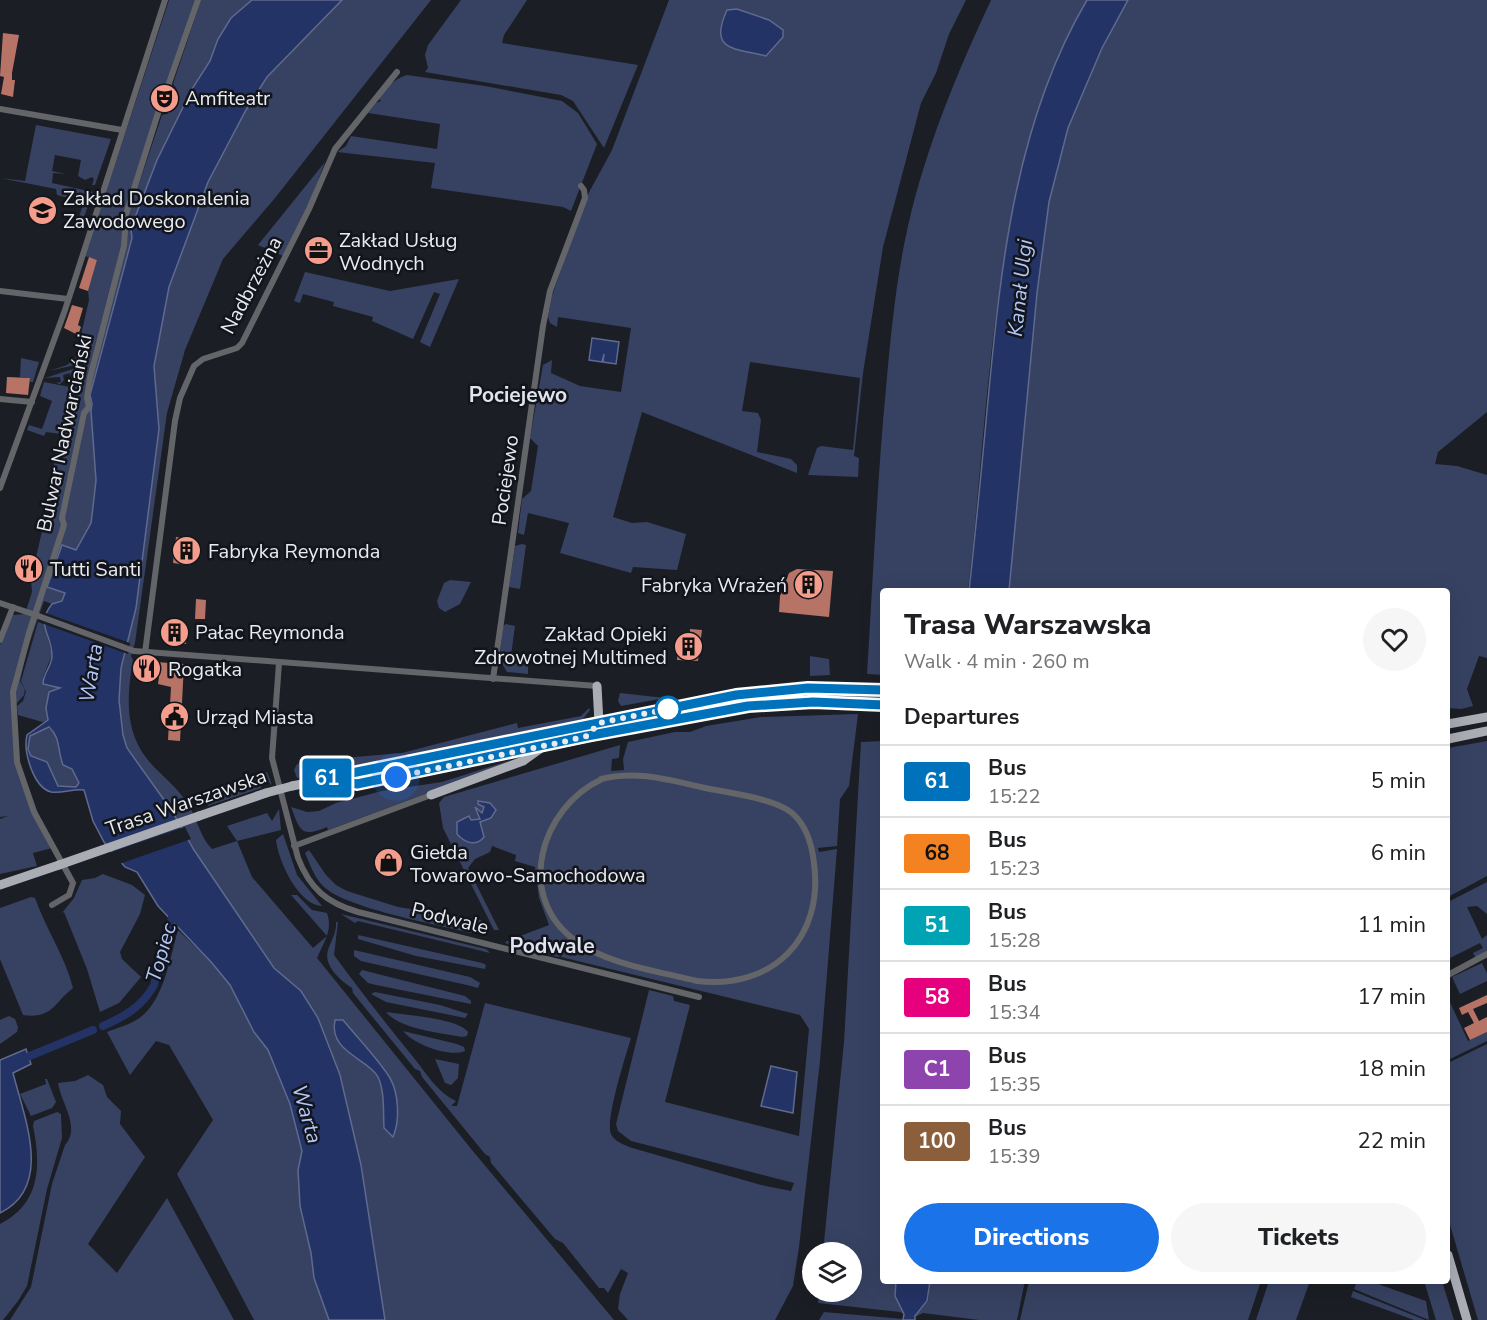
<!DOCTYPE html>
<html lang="en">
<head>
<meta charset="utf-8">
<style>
	body { margin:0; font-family:"Nunito Sans",sans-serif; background:#f6f6f6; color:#202124; height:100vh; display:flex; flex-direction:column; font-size:22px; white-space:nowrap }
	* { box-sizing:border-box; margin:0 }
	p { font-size:20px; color:#757577 }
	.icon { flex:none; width:33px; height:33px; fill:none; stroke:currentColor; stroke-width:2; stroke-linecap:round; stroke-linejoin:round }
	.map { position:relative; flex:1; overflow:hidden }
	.side { position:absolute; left:880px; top:588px; width:570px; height:696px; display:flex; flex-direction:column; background:#fff; border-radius:6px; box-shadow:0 6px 24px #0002 }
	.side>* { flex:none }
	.badge { padding:0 12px; border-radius:4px; font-size:21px; line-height:39px }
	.tools { position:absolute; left:802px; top:1242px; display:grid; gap:12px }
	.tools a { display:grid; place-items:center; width:60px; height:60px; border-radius:50%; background:#fff; box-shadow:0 6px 24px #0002; font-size:30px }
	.you { position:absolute; width:30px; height:30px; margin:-15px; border:4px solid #fff; border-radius:50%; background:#1a73e8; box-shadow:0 0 0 9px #1a73e833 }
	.map>.badge { position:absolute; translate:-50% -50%; box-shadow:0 0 0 3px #fff }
	h2 { padding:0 24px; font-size:22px; line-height:54px }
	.round { display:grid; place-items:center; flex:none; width:63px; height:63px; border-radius:32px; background:#f6f6f6 }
	.overview { display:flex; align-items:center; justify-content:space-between; height:102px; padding:0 24px }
	h1 { font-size:28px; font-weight:800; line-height:45px }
	.action { display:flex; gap:12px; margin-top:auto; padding:12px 24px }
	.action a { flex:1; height:69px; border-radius:36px; background:#1a73e8; color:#fff; font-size:24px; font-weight:800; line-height:69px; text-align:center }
	.action a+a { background:#f6f6f6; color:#202124 }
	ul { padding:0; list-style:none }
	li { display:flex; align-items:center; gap:18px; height:72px; padding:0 24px; border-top:2px solid #e0e0e0 }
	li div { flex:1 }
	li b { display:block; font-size:22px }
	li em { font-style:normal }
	li .badge { min-width:66px; font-weight:700; text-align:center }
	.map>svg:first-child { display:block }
</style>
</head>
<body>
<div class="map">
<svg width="1487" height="1320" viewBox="0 0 1487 1320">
	<rect width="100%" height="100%" fill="#1b1e24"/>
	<!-- green -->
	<g fill="#374262">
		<path d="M169 0H200L171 84 177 91 179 102 172 111 161 113 138 187 162 115C179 113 185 97 173 84L201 0H252L231 18 219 39 210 61 192 89 157 160 136 226 130 221 132 238 90 395 92 404 96 480 93 507 91 523 76 550 62 546 47 587 65 593 62 601 52 604 44 601 27 650 20 681 25 689 24 695 16 704 20 764 38 813 56 847 33 853 37 866 0 874V819L8 816 0 817V645L13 615 25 614 32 592 31 579 55 475 52 474 61 434 46 432 44 436 27 430 29 425 42 429 52 401 40 396 44 382 75 388 77 380 72 379 70 373 63 375 64 380 60 384 56 383 61 382 60 377 45 378 73 369H79L80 361 75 365 49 371 67 365 76 357 89 300 88 291 97 260 85 256Z"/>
		<path d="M342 0H431L275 198 223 259 185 350 167 413 135 643 131 656 133 660C127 694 124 730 147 759 160 775 176 785 188 804 197 818 200 837 212 849L237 841 227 826 267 813 272 821 279 809 281 830 237 841 252 877 313 948 327 936 291 895H297L312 910 327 913C333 930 324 942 317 958L472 1150 614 1320H385L361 1165 340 1075 318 1018 301 991 274 968 194 850 172 811 127 748 123 735 119 700 121 668 136 608 159 429 154 366 169 287 208 182 246 110 267 77Z"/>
		<polygon points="461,0 527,0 504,35 502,43 638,65 604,148 573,101 561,95 425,72 428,68 425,55 428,45"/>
		<polygon points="669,0 966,0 949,34 936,73 921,103 883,247 863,373 854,456 859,458 858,477 808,475 817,448 821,446 853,450 860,378 750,362 742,411 758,413 761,420 757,452 791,459 797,465 797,473 642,412 613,517 632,523 647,522 686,534 677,570 633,567 631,573 560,553 569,523 528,513 524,535 518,533 522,499 531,491 538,446 530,438 543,365 552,360 551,373 580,386 621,392 631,328 558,317 557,327 550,323 548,317 552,296 587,196 612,150"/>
		<path d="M991 0H1087C1068 33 1055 69 1042 105 989 261 987 428 968 591H884L883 675 867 674C873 579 877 483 886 388 891 333 896 279 908 226 926 147 957 73 991 0Z"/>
		<polygon points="1128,0 1487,0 1487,412 1438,452 1435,464 1457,466 1487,475 1487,658 1479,656 1467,689 1473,706 1461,709 1448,708 1448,591 1009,591 1037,293 1049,202 1068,128 1102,48"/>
		<path d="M407 75 485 86 562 101 578 113 597 144 571 211 563 207 431 188 435 163 337 152 346 146 351 136 437 149 440 124 368 113 376 103 381 101 379 99C386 87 394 79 407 75Z"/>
		<polygon points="36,125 111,139 95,185 92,185 94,179 92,177 85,180 78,176 81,160 55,155 52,171 66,174 53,173 52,183 93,192 80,228 76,226 86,196 71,193 68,198 57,195 56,189 0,178 25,181"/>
		<polygon points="325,162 310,201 283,256 258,245"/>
		<polygon points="305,272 390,291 459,279 430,347 420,342 440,294 434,292 413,339 372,321 373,317 333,306 334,302 303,294 300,303 294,301"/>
		<polygon points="21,358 39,362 33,382 30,382 30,378 20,377"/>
		<polygon points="522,544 526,545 520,589 509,587 515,546"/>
		<polygon points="450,580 471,582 460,604 445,612 439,608 437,601 444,583"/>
		<polygon points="38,622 44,624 52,655 43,677 51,686 60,688 57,691 50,691 46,708 48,720 46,723 18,715 17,706 23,701 26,691 21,681"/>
		<polygon points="506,624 515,626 510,663 528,664 528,674 507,672 501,662 499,662 503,626"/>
		<polygon points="810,656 829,659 830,675 810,676"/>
		<polygon points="620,693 665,698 621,706 618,701"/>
		<polygon points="807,693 883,695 883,701 793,696"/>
		<polygon points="743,699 751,700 656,719 656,716"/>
		<polygon points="589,708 590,710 583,719 297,778 294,770 297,764 307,761 402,753 517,723 518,728 581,716"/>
		<path d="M858 714 849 786 840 799 837 846 818 848 819 852 837 849 820 1061 799 1247 793 1286 775 1320H628L618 1309 620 1294 628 1273 621 1269 608 1293 604 1288H599L563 1243 555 1239 491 1163 490 1157 485 1154 422 1077 420 1071 415 1069 353 993 352 988C341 981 323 966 328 950 331 941 337 932 336 922H338L334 955C360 990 386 1024 414 1058 426 1073 438 1093 456 1101L451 1106H457L485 1003 631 1038C626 1055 605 1120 611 1134 614 1141 623 1144 629 1147L761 1185 791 1191 794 1183 631 1141 618 1131 616 1124 649 990 673 996 674 1001 690 1005 665 1102 799 1136 809 1029 800 1015 561 957 564 944 559 957 507 944 505 942 549 925 539 898 535 867 515 861 516 855 492 846 490 852 475 859 468 868 499 930H494L443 828 439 803 444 797 620 745 619 758 612 759 611 771 624 770 623 759 628 742 675 732H690L706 726 761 717Z"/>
		<path d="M46 727C62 734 57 751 63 765L72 769 79 784 76 787 58 786 48 764 31 756 28 745 30 736Z"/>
		<polygon points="883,741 884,1281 896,1281 895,1296 904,1314 900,1312 818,1303 819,1292 852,1292 852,1252 823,1252 844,1042 861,742"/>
		<polygon points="1487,741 1487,876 1448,897 1448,748"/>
		<path d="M511 760C451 786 389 807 328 830L327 827C301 838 300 831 291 807L307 812 319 811 336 803 382 791 442 782Z"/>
		<polygon points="267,772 272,785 266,780 259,778 261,788 208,806 204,796 200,793"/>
		<path d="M283 834 297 875 322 906C298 905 278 860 276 840Z"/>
		<path d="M309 850 326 875 336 885 347 891 398 907 481 920 483 926 476 932 470 933C436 924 344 908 323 886 314 877 310 864 305 853Z"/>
		<polygon points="103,874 132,885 145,895 140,914 120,952 122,959 141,977 119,1003 100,1012 87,969 64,912 62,913 74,898 82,880 95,878"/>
		<polygon points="1487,882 1487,914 1477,906 1467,907 1482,939 1487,935 1487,952 1476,958 1473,953 1483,948 1480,943 1448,959 1448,902"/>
		<path d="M31 897 35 898C46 929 65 956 73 988 53 1004 52 1019 23 1015L0 959V908Z"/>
		<polygon points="341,914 486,949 490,953 358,921 355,923"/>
		<path d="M178 930 212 963 230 985 254 1032 268 1050 290 1104 302 1151 298 1170 300 1206 311 1253 314 1278 329 1320H254L177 1174 213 1120 169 1045 156 1041 130 1075 107 1032C116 1028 129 1025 138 1019 164 1002 170 957 178 930Z"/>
		<polygon points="358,935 482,963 486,965 485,969 416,956 358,939"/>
		<polygon points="354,950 470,977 480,983 478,988 471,986 361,961 354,956"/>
		<polygon points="1482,963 1487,973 1487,981 1460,994 1452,977"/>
		<polygon points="362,970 465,996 471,1001 471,1004 376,985 368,983 359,974"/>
		<polygon points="375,992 440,1005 468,1014 465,1018 386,1002 371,994"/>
		<polygon points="1448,998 1468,1041 1487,1032 1487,1041 1448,1060"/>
		<path d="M386 1012C404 1015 458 1018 468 1032L467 1036 462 1037C440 1033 400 1029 386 1012Z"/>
		<polygon points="9,1016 15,1019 18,1027 17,1032 0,1044 0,1020"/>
		<path d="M403 1031 457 1044 464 1047 465 1051C450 1058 413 1044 403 1031Z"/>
		<polygon points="1487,1044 1487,1320 1478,1320 1448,1218 1448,1063"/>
		<polygon points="435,1059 459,1064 458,1078 451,1085 445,1083"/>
		<path d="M88 1075 103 1085 107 1097 121 1111 120 1124 145 1157 88 1244 117 1273 167 1198 234 1320H10L31 1287 52 1184 65 1145C81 1127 61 1103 58 1083L75 1081Z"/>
		<polygon points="45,1079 47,1079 56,1102 52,1108 31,1116 20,1094 46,1084"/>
		<path d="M57 1112 61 1114 62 1138 47 1189 27 1286 18 1301 3 1320H0V1224C41 1204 41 1164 33 1126L34 1121Z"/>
		<polygon points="930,1281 1025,1281 1017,1320 979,1320 923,1313 915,1317 928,1301"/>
		<polygon points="1029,1281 1261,1281 1248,1320 1020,1320"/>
		<polygon points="1269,1281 1310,1281 1296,1320 1256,1320"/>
		<polygon points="1357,1281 1377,1281 1378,1284 1426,1301 1429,1320 1354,1289"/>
		<polygon points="1424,1281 1442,1281 1454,1320 1436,1320"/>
		<polygon points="1353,1291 1425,1320 1414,1320 1351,1297"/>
		<polygon points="824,1312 903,1319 903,1320 819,1320"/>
	</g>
	<!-- water -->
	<g fill="#243365" stroke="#5f6a8e" stroke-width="1.5" fill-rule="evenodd">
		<path d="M252 0H342L267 77 246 110 208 182 169 287 154 366 159 429 136 608 121 668 119 700 123 735 127 748 172 811 194 850 274 968 301 991 318 1018 340 1075 361 1165 385 1320H329L314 1278 311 1253 300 1206 298 1170 302 1151 290 1104 268 1050 254 1032 230 985 212 963 158 906 137 872 125 867 104 842 93 821 84 790C74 788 62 794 51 792 33 787 23 751 27 735L48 720 46 708 49 692 60 688 43 684C43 673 52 666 52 656 52 634 35 625 52 604L62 601 65 593 47 587 62 545 76 550 91 523 93 507 96 480 91 411 92 404 90 395 132 238 130 221 134 220 157 160 192 89 210 61 218 39 231 18ZM49 727C61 738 57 750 63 765L72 769 79 783 76 787 58 786 47 762 31 756 28 749 30 736Z"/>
		<path d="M1087 0H1128L1102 48 1068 128 1049 202 1037 293 1009 591H969C976 527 982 464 988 400 1001 264 1016 120 1087 0Z"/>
		<path d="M737 9 769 20 783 30V37L766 56C734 48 708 51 727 10Z"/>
		<polygon points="592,338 619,342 616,364 603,362 604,354 602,362 589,360"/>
		<path d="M478 801 490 803 496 810 491 818 480 822 484 837C476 847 465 843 457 834V822L469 816 471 820 480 819 475 807 482 813 484 807 478 804Z"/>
		<path d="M335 1020H343C356 1036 380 1061 390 1078 399 1094 400 1121 393 1137L384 1128C383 1112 385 1092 378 1077 369 1059 328 1052 335 1020Z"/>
		<path d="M26 1049 31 1064 13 1073C24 1117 54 1187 0 1213V1060Z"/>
		<polygon points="771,1066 797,1072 793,1113 761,1106"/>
		<polygon points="896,1281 930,1281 927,1301 915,1316 915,1320 903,1320 904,1314 895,1296"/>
	</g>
	<!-- pier -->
	<g fill="#1b1e24">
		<polygon points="43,612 130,643 128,654 41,623"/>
		<polygon points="185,827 191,839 119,864 108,853"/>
	</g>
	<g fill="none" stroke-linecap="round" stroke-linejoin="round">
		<!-- canal -->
		<g stroke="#243365" stroke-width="8">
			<path d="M103 1026C124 1017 143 1006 154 985L173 914"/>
			<polyline points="20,1060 93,1030"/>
		</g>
	</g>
	<!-- building -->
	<g fill="#b87367">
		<polygon points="3,33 19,35 12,73 12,80 15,80 13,97 1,94 4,77 0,76"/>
		<polygon points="89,257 97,260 88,291 79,288"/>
		<polygon points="72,305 83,308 78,325 81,327 78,335 64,328"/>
		<polygon points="7,377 30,378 28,395 6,393"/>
		<polygon points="176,537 191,539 190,545 201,546 200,557 188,556 187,565 173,563"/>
		<polygon points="797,569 833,571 829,617 779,612 780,596 789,573"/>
		<polygon points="196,599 206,600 205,619 195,619"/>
		<polygon points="167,620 175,620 175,628 187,629 186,644 165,642 165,635 161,635 161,627 167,627"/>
		<polygon points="690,629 702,630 698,661 677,660 678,644 689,645"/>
		<polygon points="142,661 184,664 180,741 168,740 171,687 158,684 159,677 141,676"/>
		<polygon points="1487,995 1487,1003 1473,1009 1479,1021 1487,1017 1487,1032 1470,1040 1464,1028 1474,1023 1468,1012 1462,1015 1459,1008"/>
	</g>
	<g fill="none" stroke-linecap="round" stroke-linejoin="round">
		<!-- street -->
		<g stroke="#636568" stroke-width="6">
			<polyline points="0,109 122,130"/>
			<polyline points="0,291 68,299"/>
			<polyline points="0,399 32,402"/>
			<polyline points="0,488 65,310 165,0"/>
			<polyline points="0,603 33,614"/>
			<polyline points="0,640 13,607"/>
			<polyline points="134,651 597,686"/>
			<polyline points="145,653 175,421 180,398 194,366 203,359 237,348 242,343 309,209 335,149 397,72"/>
			<path d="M279 663 272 758 298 858C310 889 327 903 358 912L699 997"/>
			<polyline points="493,679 543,326 550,291 585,198 584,190 581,186"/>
			<path d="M601 779C637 770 669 780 705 788 729 793 773 798 792 813 806 825 812 845 814 863 824 938 773 990 697 981 658 971 609 965 576 941 514 897 540 808 602 779"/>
			<polyline points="294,846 431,795"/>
			<polyline points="52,905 69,895 73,883 34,812 17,762 13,692 29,633 64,525 62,518 84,413 89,407 87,398 90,378 124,246 126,214 159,110 168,110 175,103 174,92 168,86 198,0"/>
			<polyline points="1448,975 1487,954"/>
		</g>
		<!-- primary -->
		<g stroke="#aaadb4" stroke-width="9">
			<polyline points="1448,724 1487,717"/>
			<polyline points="597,725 599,723 597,686"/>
			<polyline points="1448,739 1487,731"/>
			<polyline points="330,779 357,785 735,708 800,702 884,705"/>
			<polyline points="292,786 736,695 808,688 884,690"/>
			<polyline points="431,795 523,761 541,748"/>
			<polyline points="199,816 266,793"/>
			<polyline points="0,885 59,865"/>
			<polyline points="1448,1255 1467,1320"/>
		</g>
		<!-- street-bridge -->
		<polyline stroke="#636568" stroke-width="6" points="33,614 134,651"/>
		<!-- primary-bridge -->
		<g stroke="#aaadb4" stroke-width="9">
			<polyline points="266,793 292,786"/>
			<polyline points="59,865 199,816"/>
		</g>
	</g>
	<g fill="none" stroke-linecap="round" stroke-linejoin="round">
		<defs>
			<polyline id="line" points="884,690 808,688 736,695 327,778 357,784 587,736 748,706 813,702 884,705"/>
		</defs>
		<!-- line casing -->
		<use href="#line" stroke="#fff" stroke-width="14"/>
		<!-- line -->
		<use href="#line" stroke="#0072bc" stroke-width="9"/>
		<!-- walk -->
		<polyline stroke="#e9ebef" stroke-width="6" stroke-dasharray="0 10.8" points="396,777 567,741 587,736 599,723 668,709"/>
	</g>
	<!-- icons -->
	<defs>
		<symbol id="theatre-disc" viewBox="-11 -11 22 22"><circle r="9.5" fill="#f59d8d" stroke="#12151b"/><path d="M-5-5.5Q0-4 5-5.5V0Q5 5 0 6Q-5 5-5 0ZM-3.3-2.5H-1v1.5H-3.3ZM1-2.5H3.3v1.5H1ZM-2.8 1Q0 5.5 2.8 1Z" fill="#111"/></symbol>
		<symbol id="university-disc" viewBox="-11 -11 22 22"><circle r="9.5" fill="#f59d8d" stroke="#12151b"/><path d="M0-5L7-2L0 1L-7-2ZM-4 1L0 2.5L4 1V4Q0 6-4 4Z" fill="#111"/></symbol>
		<symbol id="office-disc" viewBox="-11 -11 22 22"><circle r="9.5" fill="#f59d8d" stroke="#12151b"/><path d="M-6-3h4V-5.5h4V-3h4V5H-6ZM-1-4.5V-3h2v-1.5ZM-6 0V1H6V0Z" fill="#111"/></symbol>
		<symbol id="building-disc" viewBox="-11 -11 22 22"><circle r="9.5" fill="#f59d8d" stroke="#12151b"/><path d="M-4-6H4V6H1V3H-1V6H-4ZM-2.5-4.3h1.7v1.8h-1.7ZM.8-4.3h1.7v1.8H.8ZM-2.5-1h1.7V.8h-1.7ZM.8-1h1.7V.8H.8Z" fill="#111"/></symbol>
		<symbol id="restaurant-disc" viewBox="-11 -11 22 22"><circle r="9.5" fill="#f59d8d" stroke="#12151b"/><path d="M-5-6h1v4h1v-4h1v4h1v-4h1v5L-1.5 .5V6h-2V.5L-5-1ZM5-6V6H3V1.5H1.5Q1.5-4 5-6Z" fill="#111"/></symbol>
		<symbol id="civic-disc" viewBox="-11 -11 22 22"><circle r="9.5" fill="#f59d8d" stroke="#12151b"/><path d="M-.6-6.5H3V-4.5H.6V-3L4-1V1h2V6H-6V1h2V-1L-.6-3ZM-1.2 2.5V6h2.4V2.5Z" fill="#111"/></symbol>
		<symbol id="shop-disc" viewBox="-11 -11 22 22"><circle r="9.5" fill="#f59d8d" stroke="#12151b"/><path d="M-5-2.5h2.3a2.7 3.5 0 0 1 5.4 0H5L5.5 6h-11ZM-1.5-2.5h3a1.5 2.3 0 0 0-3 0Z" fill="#111"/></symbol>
	</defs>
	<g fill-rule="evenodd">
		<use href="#theatre-disc" x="148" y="82" width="33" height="33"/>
		<use href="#university-disc" x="26" y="194" width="33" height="33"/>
		<use href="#office-disc" x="302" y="234" width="33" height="33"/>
		<use href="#building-disc" x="170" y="534" width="33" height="33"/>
		<use href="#restaurant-disc" x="12" y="552" width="33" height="33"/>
		<use href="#building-disc" x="792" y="568" width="33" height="33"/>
		<use href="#building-disc" x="158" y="616" width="33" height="33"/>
		<use href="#building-disc" x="672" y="630" width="33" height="33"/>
		<use href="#restaurant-disc" x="130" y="652" width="33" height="33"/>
		<use href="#civic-disc" x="158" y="700" width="33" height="33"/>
		<use href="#shop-disc" x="372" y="846" width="33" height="33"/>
	</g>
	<!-- markers -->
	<circle fill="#fff" stroke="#0072bc" stroke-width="3" cx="668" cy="709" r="12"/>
	<g text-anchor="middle" stroke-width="5" stroke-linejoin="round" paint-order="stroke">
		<!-- poi labels -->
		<g font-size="20" fill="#e9ebef" stroke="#12151b" text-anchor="start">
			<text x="185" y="105">Amfiteatr</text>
			<text x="63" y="205">Zakład Doskonalenia<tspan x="63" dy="23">Zawodowego</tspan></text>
			<text x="339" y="247">Zakład Usług<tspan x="339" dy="23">Wodnych</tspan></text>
			<text x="208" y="558">Fabryka Reymonda</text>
			<text x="50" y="576">Tutti Santi</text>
			<text x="787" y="592" text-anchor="end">Fabryka Wrażeń</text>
			<text x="195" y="639">Pałac Reymonda</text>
			<text x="667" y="641" text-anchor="end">Zakład Opieki<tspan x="667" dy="23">Zdrowotnej Multimed</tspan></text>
			<text x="168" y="676">Rogatka</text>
			<text x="196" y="724">Urząd Miasta</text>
			<text x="410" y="859">Giełda<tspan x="410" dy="23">Towarowo-Samochodowa</tspan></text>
		</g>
		<!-- street labels -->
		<g font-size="20" fill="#e9ebef" stroke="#12151b">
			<text transform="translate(251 285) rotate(-62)" y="7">Nadbrzeżna</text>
			<text transform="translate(64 433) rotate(-78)" y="7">Bulwar Nadwarciański</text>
			<text transform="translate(505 480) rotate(-82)" y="7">Pociejewo</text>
			<text transform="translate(186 802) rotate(-19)" y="7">Trasa Warszawska</text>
			<text transform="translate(450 918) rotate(14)" y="7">Podwale</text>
		</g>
		<!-- water labels -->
		<g font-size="21" font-style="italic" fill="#b3c6f7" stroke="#12151b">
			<text transform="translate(1020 288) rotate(-84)" y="7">Kanał Ulgi</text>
			<text transform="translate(91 673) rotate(-81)" y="7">Warta</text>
			<text transform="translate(161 953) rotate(-74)" y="7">Topiec</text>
			<text transform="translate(307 1114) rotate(74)" y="7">Warta</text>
		</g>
		<!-- neighbourhood labels -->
		<g font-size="21" font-weight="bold" fill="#e1e4ee" stroke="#12151b">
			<text x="518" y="402">Pociejewo</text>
			<text x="552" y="953">Podwale</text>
		</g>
	</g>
</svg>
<div class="tools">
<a><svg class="icon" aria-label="layers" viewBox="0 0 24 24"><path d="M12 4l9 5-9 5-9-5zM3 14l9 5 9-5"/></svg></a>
</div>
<div class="you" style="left:396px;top:777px"></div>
<b class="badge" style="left:327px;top:778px;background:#0072bc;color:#fff">61</b>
<section class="side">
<div class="overview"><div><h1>Trasa Warszawska</h1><p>Walk · 4 min · 260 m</p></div><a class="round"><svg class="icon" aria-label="heart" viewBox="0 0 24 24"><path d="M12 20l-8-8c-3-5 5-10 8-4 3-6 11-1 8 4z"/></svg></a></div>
<h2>Departures</h2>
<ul>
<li><span class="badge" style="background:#0072bc;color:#fff">61</span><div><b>Bus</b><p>15:22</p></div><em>5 min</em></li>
<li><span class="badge" style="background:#f58220;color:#111">68</span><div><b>Bus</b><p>15:23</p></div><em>6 min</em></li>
<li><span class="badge" style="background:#00a3b4;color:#fff">51</span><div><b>Bus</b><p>15:28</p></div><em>11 min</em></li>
<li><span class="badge" style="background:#e6007e;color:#fff">58</span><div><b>Bus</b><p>15:34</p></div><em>17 min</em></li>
<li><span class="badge" style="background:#8e44ad;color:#fff">C1</span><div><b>Bus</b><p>15:35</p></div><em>18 min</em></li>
<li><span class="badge" style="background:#8b5e3c;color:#fff">100</span><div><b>Bus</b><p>15:39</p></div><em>22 min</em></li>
</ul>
<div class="action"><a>Directions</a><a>Tickets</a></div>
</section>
</div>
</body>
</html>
